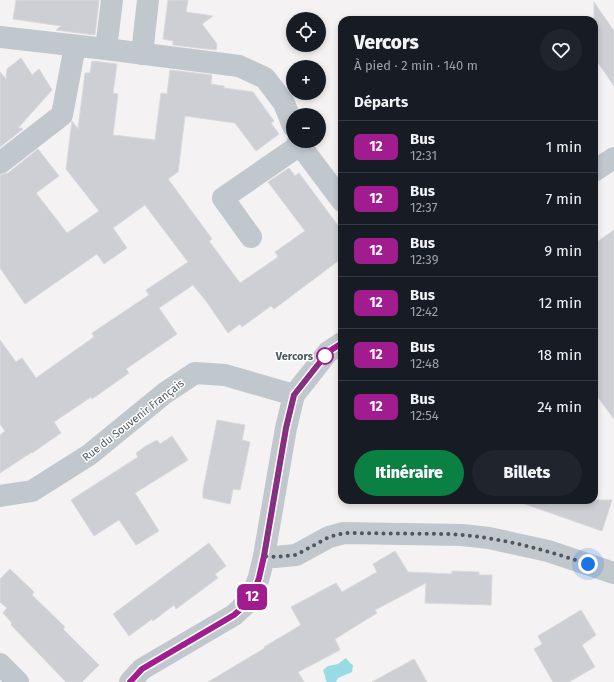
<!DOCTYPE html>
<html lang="fr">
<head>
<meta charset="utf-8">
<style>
	body { margin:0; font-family:"Fira Sans",sans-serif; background:#20242c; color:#f1f3f6; height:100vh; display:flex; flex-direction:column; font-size:15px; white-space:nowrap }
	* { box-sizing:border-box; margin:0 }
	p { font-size:13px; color:#9ea1a6 }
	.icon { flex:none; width:22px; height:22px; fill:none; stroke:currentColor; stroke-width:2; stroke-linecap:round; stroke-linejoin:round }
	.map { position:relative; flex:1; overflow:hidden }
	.drawer { position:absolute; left:338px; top:16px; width:260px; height:488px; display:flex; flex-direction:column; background:#171b24; border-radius:12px; box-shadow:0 2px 6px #0003 }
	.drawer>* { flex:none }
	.badge { padding:0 8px; border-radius:6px; font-size:14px; line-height:26px }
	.tools { position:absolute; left:286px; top:12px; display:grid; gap:8px }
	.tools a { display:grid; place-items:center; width:40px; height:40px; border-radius:50%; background:#171b24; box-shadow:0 2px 6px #0003; font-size:20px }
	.you { position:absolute; width:20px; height:20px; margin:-10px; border:3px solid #fff; border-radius:50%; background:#1a73e8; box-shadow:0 0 0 6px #1a73e833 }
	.map>.badge { position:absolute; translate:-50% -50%; box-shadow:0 0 0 2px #fff }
	h2 { padding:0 16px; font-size:15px; line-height:36px }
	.round { display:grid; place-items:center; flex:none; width:42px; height:42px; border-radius:21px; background:#20242c }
	.head { display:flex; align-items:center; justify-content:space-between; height:68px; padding:0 16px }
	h1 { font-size:19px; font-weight:800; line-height:30px }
	.primary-button { display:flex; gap:8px; margin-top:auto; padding:8px 16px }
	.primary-button a { flex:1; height:46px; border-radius:24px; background:#0b8043; color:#fff; font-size:16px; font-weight:800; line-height:46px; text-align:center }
	.primary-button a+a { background:#20242c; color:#f1f3f6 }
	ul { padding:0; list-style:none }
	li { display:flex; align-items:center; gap:12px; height:52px; padding:0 16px; border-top:1px solid #363941 }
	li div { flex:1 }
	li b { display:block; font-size:15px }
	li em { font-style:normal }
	li .badge { min-width:44px; font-weight:700; text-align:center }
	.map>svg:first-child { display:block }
</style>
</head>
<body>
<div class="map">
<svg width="614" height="682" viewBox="0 0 614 682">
	<rect width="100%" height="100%" fill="#f4f2f3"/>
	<!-- water -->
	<polygon fill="#98dbe5" points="346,658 350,663 353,665 352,672 338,678 336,682 327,682 326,681 325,676 323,670 328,666 338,664"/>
	<!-- building -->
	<g fill="#cdcfd4" stroke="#d7d9dd">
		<polygon points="16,0 99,0 95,35 56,30 61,26 13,19"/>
		<polygon points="168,0 188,0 186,12 213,16 202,24 217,44 216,50 173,45 173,41 163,39"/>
		<polygon points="594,2 614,31 614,86 594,57"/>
		<polygon points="21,58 32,75 39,69 52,90 18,128 22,128 23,129 0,147 0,72 6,79 7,69"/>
		<polygon points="92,61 117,64 113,93 118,94 113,135 155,140 161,93 167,94 170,70 212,75 211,84 224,86 224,88 253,92 274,121 271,123 279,134 256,151 235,123 185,116 178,172 168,179 212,239 209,241 240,283 278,257 275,252 305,231 268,182 289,168 295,176 299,173 342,231 342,258 274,309 271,306 242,327 240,324 228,333 206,301 193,285 159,308 177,334 126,369 129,373 92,399 91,397 54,422 61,433 32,453 32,452 0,473 0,435 5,431 0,424 0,340 16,362 22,358 36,378 94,337 92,333 149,295 146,290 188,262 145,205 113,228 127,248 104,264 97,254 25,304 0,268 0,175 8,173 38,149 59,176 36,193 67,233 99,211 66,169 72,121 78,129 85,73 90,73"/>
		<polygon points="614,230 614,419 594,392 594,244"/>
		<polygon points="217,420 245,425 242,440 250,442 240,490 233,489 230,504 203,498 203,490"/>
		<polygon points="172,436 188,460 135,493 159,531 136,545 119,520 94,536 71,500 138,457 136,453 146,446 157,440 160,444"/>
		<polygon points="522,500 612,500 602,531 522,503"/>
		<polygon points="209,543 226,566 215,574 218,578 176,609 174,605 153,621 152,619 129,636 113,614"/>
		<polygon points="395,551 408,572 452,574 452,571 479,572 479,575 492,575 491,605 425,603 426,583 375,610 377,613 335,639 340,650 298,672 304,682 208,682 265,648 264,647 301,625 291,607 336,583 342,592 377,572 373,564"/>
		<polygon points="10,569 34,592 32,595 65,627 63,629 99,665 82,682 66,682 11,625 12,623 3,613 7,608 0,602 0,579"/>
		<polygon points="581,610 596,635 582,645 595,667 569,682 553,682 534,649 542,644 538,636"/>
		<polygon points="414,659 427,682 372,682"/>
	</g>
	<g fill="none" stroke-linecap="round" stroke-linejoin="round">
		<!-- minor -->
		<g stroke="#c0c7cd" stroke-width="22">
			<polyline points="0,37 106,49 239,66 265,78 284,103 293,126"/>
			<polyline points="106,49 112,0"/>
			<polyline points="142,54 148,0"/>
			<polyline points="298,141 300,145 342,201"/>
			<polyline points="0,163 62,115 75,46"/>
			<polyline points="594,171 614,158"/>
			<polyline points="251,237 223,198 300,145"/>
			<polyline points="0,496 32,491 89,455 165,393 195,373 225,375 294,395"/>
			<polyline points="264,556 275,557 296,555 329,537 344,533 462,535 489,538 548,551 614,573"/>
			<polyline points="0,664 18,682"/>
			<polyline points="130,682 142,669 234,615 251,599 259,577 264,556 286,428 294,395 328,352 342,343"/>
		</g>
	</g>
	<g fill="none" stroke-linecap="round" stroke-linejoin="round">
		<defs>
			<polyline id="line" points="130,682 142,669 234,615 251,600 259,578 264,556 286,428 294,395 328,352 342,343"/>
		</defs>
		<!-- line casing -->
		<use href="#line" stroke="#fff" stroke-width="9"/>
		<!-- line -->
		<use href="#line" stroke="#a01c8f" stroke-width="6"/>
		<!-- walk -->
		<path stroke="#4c575e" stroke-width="4" stroke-dasharray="0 7.2" d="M325 356 294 395 286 428 264 556 275 557 296 555 329 537 344 533 447 534C496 536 542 549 588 564"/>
	</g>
	<!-- markers -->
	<circle fill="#fff" stroke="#a01c8f" stroke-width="2" cx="325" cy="356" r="8"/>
	<g text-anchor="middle" stroke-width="3" stroke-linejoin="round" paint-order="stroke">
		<!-- stop labels -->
		<g font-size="11" font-weight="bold" fill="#4c575e" stroke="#fff" text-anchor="end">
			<text x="313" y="360">Vercors</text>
		</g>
		<!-- street labels -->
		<g font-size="11" fill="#4c575e" stroke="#fff">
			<text transform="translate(133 420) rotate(-38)" y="4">Rue du Souvenir Français</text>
		</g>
	</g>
</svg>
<div class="tools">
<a><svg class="icon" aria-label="locate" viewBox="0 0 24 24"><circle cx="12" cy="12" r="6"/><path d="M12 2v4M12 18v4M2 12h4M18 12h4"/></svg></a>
<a>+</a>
<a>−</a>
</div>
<div class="you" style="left:588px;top:564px"></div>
<b class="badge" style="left:252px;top:597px;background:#a01c8f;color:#fff">12</b>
<section class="drawer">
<div class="head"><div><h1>Vercors</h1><p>À pied · 2 min · 140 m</p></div><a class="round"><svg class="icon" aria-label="heart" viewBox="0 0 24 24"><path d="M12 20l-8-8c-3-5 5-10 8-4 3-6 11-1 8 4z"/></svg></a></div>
<h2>Départs</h2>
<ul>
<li><span class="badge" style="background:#a01c8f;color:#fff">12</span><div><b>Bus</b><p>12:31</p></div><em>1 min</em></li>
<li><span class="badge" style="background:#a01c8f;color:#fff">12</span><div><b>Bus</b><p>12:37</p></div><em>7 min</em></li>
<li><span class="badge" style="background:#a01c8f;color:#fff">12</span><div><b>Bus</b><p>12:39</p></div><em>9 min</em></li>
<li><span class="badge" style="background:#a01c8f;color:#fff">12</span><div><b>Bus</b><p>12:42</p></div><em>12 min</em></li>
<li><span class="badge" style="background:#a01c8f;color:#fff">12</span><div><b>Bus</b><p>12:48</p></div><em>18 min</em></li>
<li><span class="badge" style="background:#a01c8f;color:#fff">12</span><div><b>Bus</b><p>12:54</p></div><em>24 min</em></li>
</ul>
<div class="primary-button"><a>Itinéraire</a><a>Billets</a></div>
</section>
</div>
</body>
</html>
